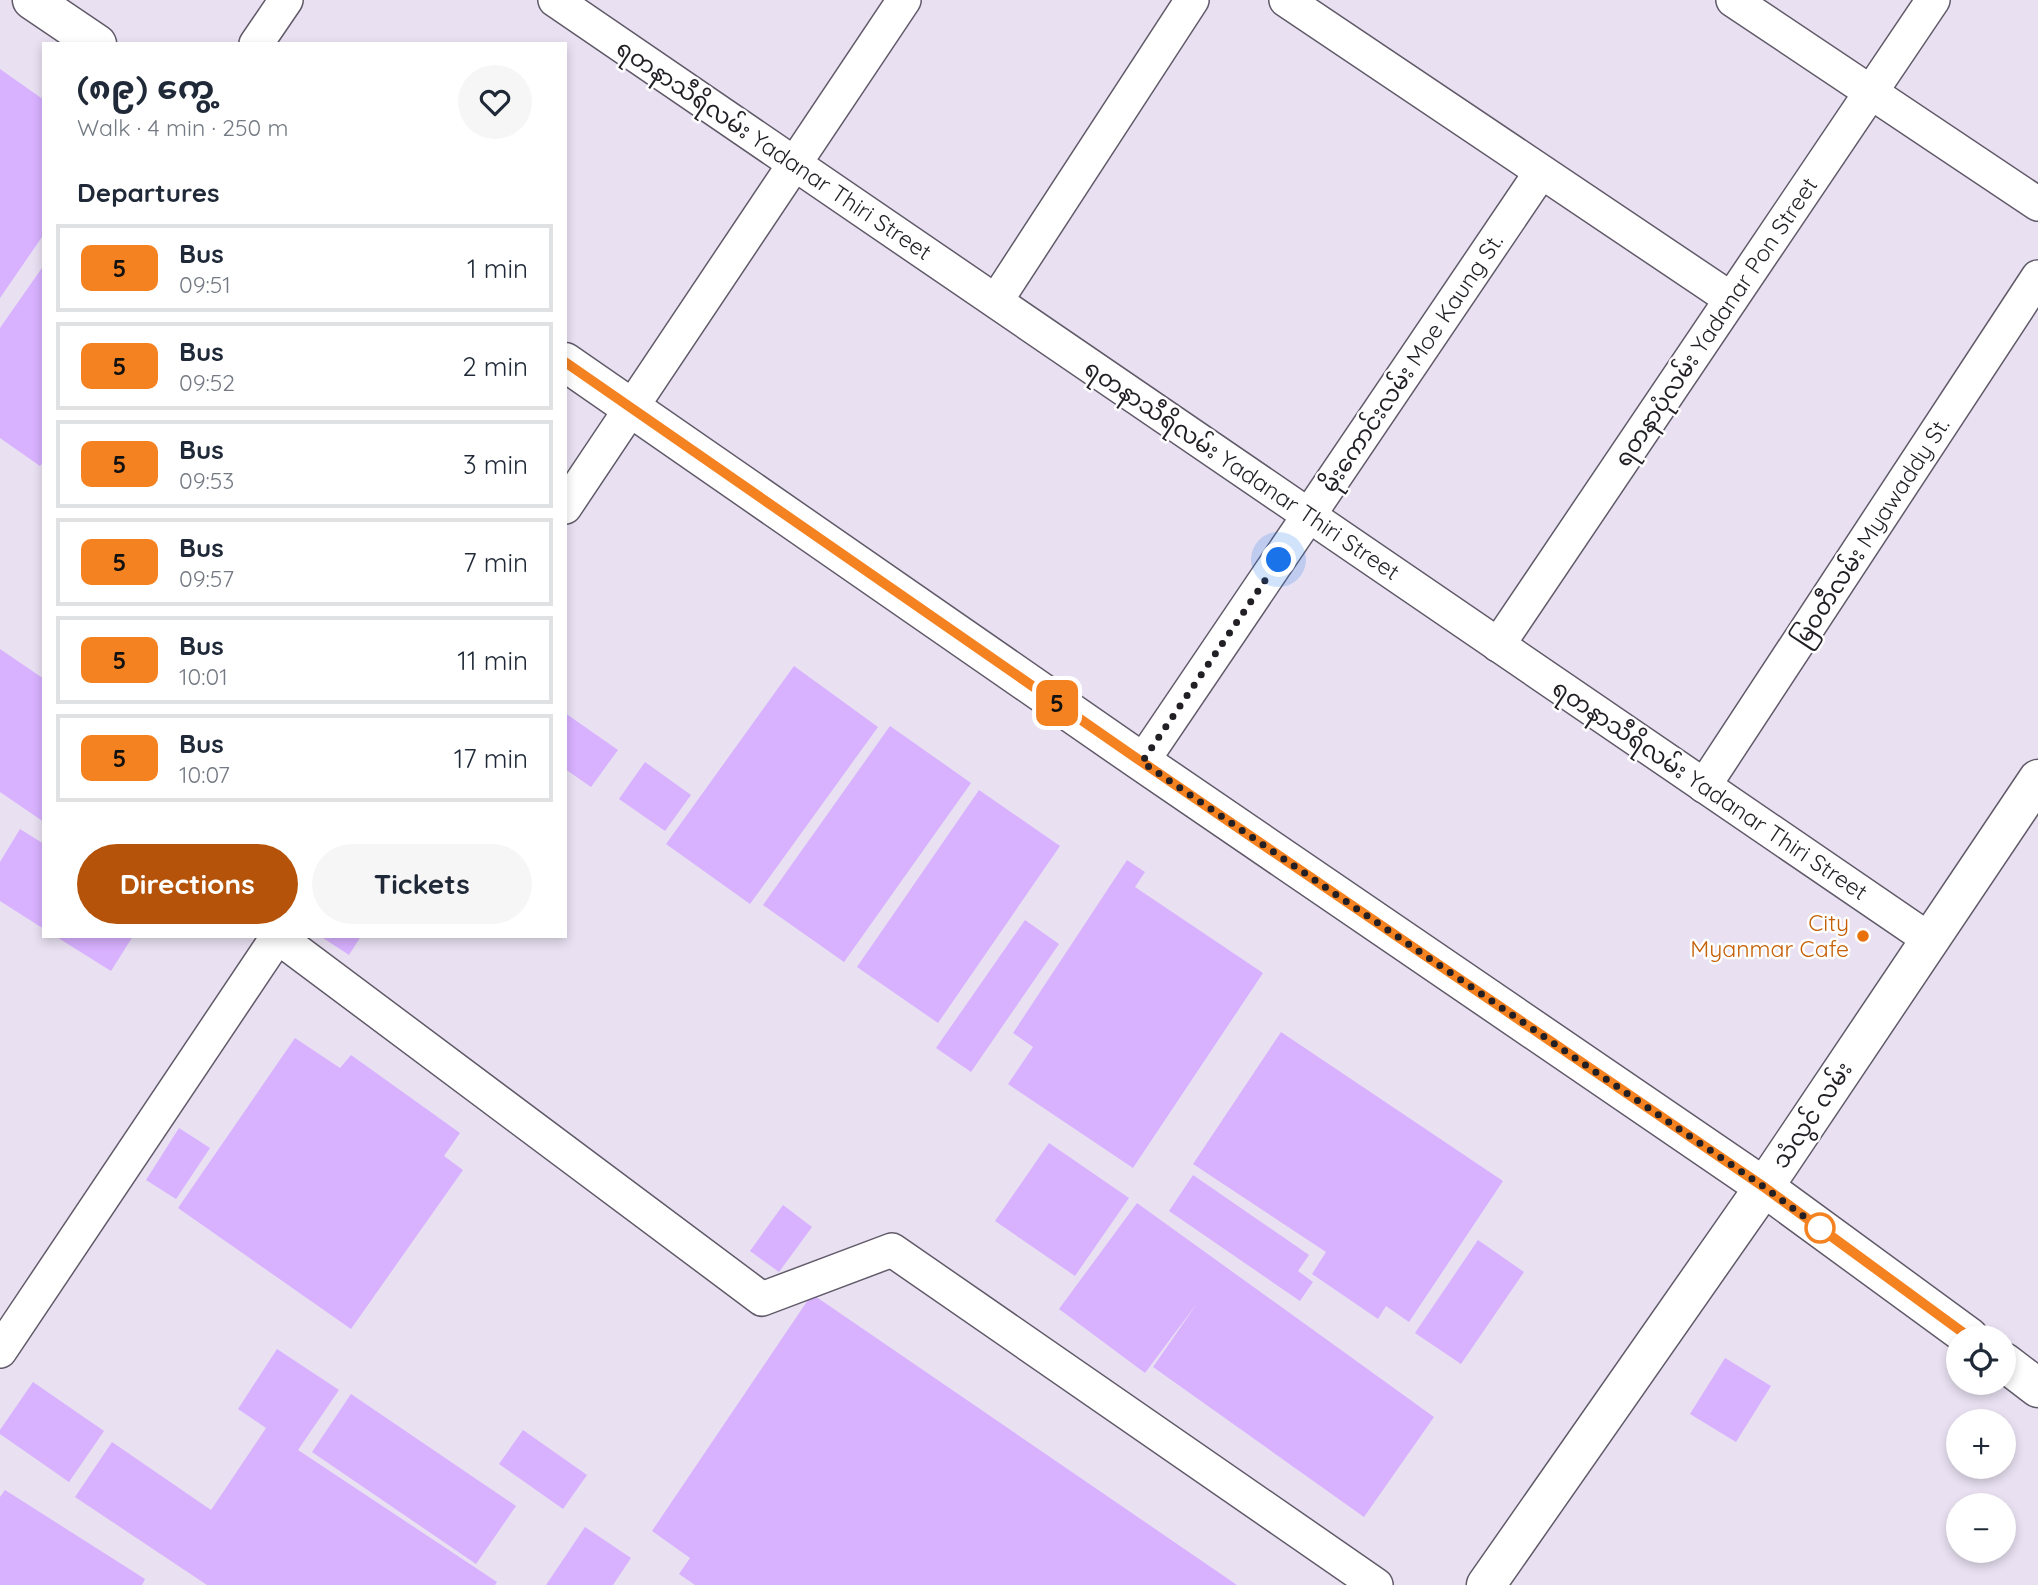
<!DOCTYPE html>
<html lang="en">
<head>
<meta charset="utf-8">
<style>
	body { margin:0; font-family:Quicksand,"Noto Sans Myanmar",sans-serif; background:#f6f6f7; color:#1f2937; height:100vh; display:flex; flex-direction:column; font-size:26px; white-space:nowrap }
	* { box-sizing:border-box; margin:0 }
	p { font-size:23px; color:#747a83 }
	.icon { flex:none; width:38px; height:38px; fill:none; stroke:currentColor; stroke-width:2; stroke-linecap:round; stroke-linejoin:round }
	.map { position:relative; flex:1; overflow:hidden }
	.sheet { position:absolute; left:42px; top:42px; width:525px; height:896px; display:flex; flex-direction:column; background:#fff; border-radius:0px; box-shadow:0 4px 10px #0003 }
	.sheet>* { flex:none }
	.badge { padding:0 14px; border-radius:10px; font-size:24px; line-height:46px }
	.tools { position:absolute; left:1946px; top:1325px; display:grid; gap:14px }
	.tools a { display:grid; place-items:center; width:70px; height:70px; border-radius:50%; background:#fff; box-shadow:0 4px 10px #0003; font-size:35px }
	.you { position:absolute; width:35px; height:35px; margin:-18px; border:5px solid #fff; border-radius:50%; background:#1a73e8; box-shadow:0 0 0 10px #1a73e833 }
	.map>.badge { position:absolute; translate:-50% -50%; box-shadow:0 0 0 4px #fff }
	h2 { padding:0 35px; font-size:26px; line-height:63px }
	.round { display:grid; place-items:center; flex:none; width:74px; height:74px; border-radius:37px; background:#f6f6f7 }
	.summary { display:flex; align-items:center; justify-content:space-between; height:119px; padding:0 35px }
	h1 { font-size:33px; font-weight:700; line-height:52px }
	.button { display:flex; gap:14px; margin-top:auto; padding:14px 35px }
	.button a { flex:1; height:80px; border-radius:42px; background:#b45309; color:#fff; font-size:28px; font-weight:700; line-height:80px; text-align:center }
	.button a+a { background:#f6f6f7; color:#1f2937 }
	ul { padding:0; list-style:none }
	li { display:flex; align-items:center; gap:21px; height:88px; margin:0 14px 10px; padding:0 21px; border:4px solid #e0e1e3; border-radius:0px }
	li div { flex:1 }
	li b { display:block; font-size:26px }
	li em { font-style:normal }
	li .badge { min-width:77px; font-weight:700; text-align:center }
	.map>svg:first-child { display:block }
</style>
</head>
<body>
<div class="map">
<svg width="2038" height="1585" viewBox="0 0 2038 1585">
	<rect width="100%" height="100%" fill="#e9e1f2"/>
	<!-- building -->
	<g fill="#d8b1ff">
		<polygon points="0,69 44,100 44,234 0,298"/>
		<polygon points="44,265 44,461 40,466 0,438 0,328"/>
		<polygon points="0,649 44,679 44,822 0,792"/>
		<polygon points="794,666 878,727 750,904 666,844"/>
		<polygon points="565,713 618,750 591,787 565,769"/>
		<polygon points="890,726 971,783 844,962 763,905"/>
		<polygon points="645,762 691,795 665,831 619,799"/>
		<polygon points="979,790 1060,846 938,1023 857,967"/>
		<polygon points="20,829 44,844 44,929 0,901 0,862"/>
		<polygon points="1127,860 1145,872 1135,887 1263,973 1133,1168 1008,1084 1033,1047 1013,1033"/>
		<polygon points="1025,920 1059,944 971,1072 936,1048"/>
		<polygon points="55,936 133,936 111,971"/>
		<polygon points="320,936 361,936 349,955"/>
		<polygon points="1281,1032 1503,1181 1409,1322 1386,1306 1378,1319 1312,1274 1326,1252 1193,1164"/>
		<polygon points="295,1038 340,1068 351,1055 460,1133 444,1156 463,1170 351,1329 178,1208"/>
		<polygon points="179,1128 210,1148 176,1199 146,1180"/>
		<polygon points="1049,1143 1129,1198 1075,1276 995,1221"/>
		<polygon points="1193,1175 1309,1255 1298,1271 1313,1282 1300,1301 1169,1211"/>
		<polygon points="1137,1203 1434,1417 1364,1517 1153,1367 1198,1302 1145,1373 1059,1309"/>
		<polygon points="783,1205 812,1227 779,1272 750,1251"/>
		<polygon points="1478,1240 1524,1272 1461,1364 1415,1333"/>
		<polygon points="812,1294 1237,1585 695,1585 679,1574 690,1558 652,1531"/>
		<polygon points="277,1349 339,1390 298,1450 497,1582 495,1585 207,1585 75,1497 112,1442 211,1510 266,1428 238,1409"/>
		<polygon points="1725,1358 1771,1386 1736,1442 1690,1414"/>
		<polygon points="33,1382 104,1431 69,1482 0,1434 0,1430"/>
		<polygon points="351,1394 516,1506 476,1564 312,1452"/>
		<polygon points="523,1430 587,1475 563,1509 499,1464"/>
		<polygon points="5,1490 145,1579 142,1585 0,1585 0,1497"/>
		<polygon points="585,1527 631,1558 613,1585 546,1585"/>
	</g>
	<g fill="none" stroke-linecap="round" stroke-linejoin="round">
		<defs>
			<g id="minor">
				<polyline points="555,0 1930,940"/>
				<polyline points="1286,0 1731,299"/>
				<polyline points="1733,0 2038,204"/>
				<polyline points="256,44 286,0"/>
				<polyline points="996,301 1192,0"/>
				<polyline points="565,507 904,0"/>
				<polyline points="1498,645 1933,0"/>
				<polyline points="1142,762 1541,172"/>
				<polyline points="1704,786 2038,277"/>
				<polyline points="278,937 762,1299 892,1250 1376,1585"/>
				<polyline points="0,1351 278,936"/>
			</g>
			<g id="tertiary">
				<polyline points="32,0 97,44"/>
				<polyline points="565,362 1142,762 1764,1187 1969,1337"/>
				<polyline points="2004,1362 2038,1388"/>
				<polyline points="1486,1585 1764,1187 2038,779"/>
			</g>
		</defs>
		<!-- minor casing -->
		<use href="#minor" stroke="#615a69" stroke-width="36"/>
		<!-- tertiary casing -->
		<use href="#tertiary" stroke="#615a69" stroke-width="41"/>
		<!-- minor -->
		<use href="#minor" stroke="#fff" stroke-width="33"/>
		<!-- tertiary -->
		<use href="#tertiary" stroke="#fff" stroke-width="38"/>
	</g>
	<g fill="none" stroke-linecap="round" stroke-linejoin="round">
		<defs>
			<polyline id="line" points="565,362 1142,762 1764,1187 1969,1337"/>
		</defs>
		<!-- line casing -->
		<use href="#line" stroke="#fff" stroke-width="16"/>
		<!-- line -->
		<use href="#line" stroke="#f58220" stroke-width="10"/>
		<!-- walk -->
		<polyline stroke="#221f25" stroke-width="7" stroke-dasharray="0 12.6" points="1279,560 1142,762 1764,1187 1825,1232 1820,1228"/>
	</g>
	<!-- markers -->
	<circle fill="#e8710a" stroke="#fff" stroke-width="2.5" cx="1863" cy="936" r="7"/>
	<circle fill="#fff" stroke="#f58220" stroke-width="3.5" cx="1820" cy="1228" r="14"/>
	<g text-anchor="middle" stroke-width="5" stroke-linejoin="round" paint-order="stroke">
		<!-- street labels -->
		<g font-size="23" fill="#221f25" stroke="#fff">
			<text transform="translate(774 150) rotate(34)" y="8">ရတနာသီရိလမ်း Yadanar Thiri Street</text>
			<text transform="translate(1716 322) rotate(-56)" y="8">ရတနာပုံလမ်း Yadanar Pon Street</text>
			<text transform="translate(1412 363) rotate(-56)" y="8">မိုးကောင်းလမ်း Moe Kaung St.</text>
			<text transform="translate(1242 470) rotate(34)" y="8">ရတနာသီရိလမ်း Yadanar Thiri Street</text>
			<text transform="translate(1871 532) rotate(-57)" y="8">မြဝတီလမ်း Myawaddy St.</text>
			<text transform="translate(1710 790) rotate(34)" y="8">ရတနာသီရိလမ်း Yadanar Thiri Street</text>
			<text transform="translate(1812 1115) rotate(-56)" y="8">သံလွင် လမ်း</text>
		</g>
		<!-- food labels -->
		<g font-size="23" fill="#c56008" stroke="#fff" text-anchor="end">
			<text x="1849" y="931">City<tspan x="1849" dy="26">Myanmar Cafe</tspan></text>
		</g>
	</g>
</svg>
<div class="tools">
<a><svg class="icon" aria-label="locate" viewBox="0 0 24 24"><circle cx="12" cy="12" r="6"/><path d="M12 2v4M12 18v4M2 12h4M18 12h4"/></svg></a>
<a>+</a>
<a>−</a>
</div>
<div class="you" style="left:1279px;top:560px"></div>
<b class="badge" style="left:1057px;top:703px;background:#f58220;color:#111">5</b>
<section class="sheet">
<div class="summary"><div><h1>(၈၉) ကွေ့</h1><p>Walk · 4 min · 250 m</p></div><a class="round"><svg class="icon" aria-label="heart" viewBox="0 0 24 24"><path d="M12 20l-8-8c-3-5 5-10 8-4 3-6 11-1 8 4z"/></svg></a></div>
<h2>Departures</h2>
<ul>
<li><span class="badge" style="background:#f58220;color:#111">5</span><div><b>Bus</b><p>09:51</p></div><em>1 min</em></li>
<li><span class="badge" style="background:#f58220;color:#111">5</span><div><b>Bus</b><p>09:52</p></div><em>2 min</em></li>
<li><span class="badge" style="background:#f58220;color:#111">5</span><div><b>Bus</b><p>09:53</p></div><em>3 min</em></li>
<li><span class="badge" style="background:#f58220;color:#111">5</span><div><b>Bus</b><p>09:57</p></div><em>7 min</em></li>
<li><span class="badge" style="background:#f58220;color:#111">5</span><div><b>Bus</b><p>10:01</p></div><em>11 min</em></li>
<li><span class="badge" style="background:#f58220;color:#111">5</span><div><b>Bus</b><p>10:07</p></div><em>17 min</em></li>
</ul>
<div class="button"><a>Directions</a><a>Tickets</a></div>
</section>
</div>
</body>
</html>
